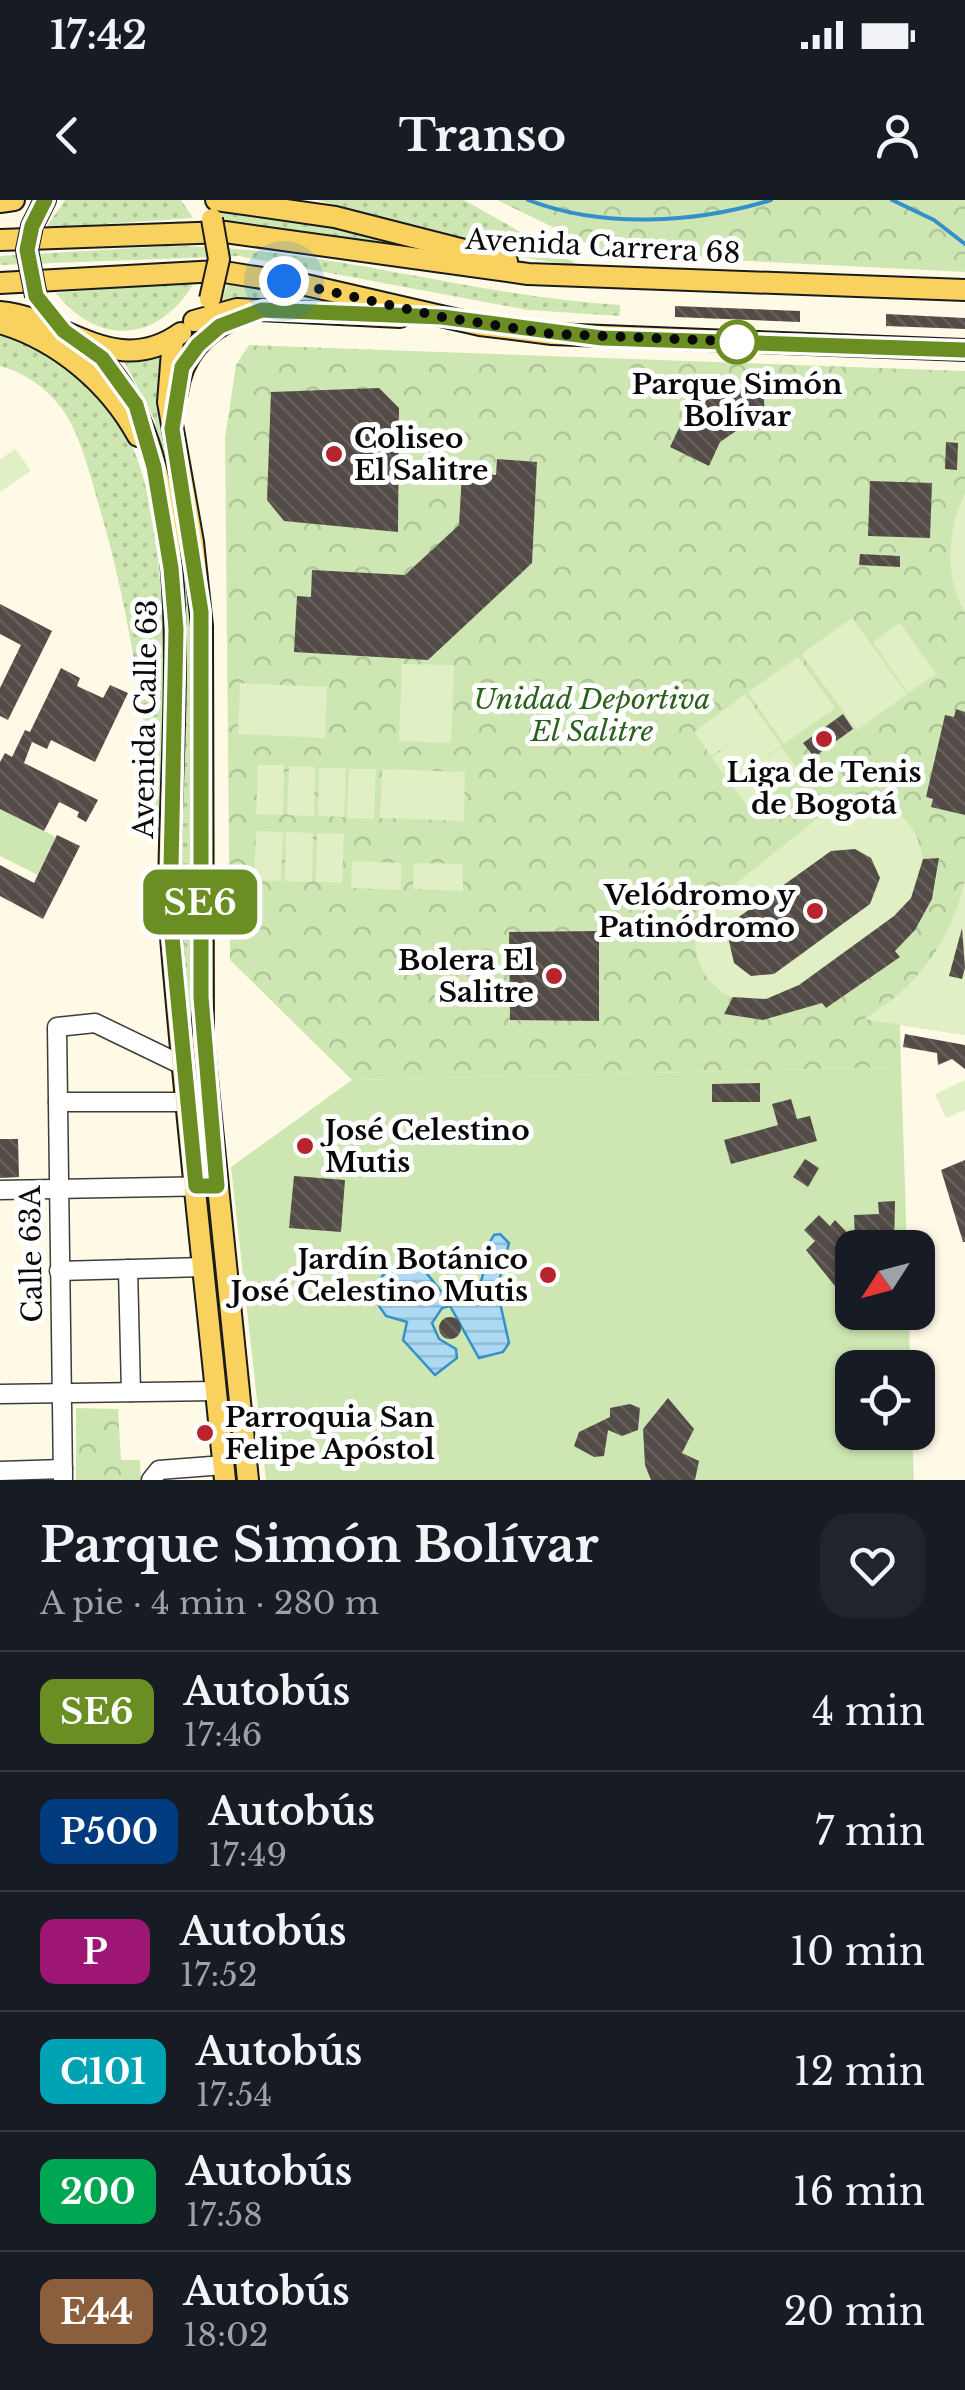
<!DOCTYPE html>
<html lang="es">
<head>
<meta charset="utf-8">
<style>
	body { margin:0; font-family:"Libre Baskerville",serif; background:#20242c; color:#f1f3f6; height:100vh; display:flex; flex-direction:column; font-size:38px; white-space:nowrap }
	* { box-sizing:border-box; margin:0 }
	p { font-size:32px; color:#9ea1a6 }
	.icon { flex:none; width:55px; height:55px; fill:none; stroke:currentColor; stroke-width:2; stroke-linecap:round; stroke-linejoin:round }
	.map { position:relative; height:1280px; overflow:hidden }
	.panel { display:flex; flex-direction:column; background:#171b24; flex:1 }
	.panel>* { flex:none }
	.badge { padding:0 20px; border-radius:15px; font-size:35px; line-height:65px }
	.needle { width:65px; rotate:234deg }
	.tools { position:absolute; left:835px; top:1030px; display:grid; gap:20px }
	.tools a { display:grid; place-items:center; width:100px; height:100px; border-radius:20px; background:#171b24; box-shadow:0 2px 8px #0004; font-size:50px }
	.you { position:absolute; width:50px; height:50px; margin:-25px; border:8px solid #fff; border-radius:50%; background:#1a73e8; box-shadow:0 0 0 15px #1a73e833 }
	.map>.badge { position:absolute; translate:-50% -50%; box-shadow:0 0 0 5px #fff }
	.round { display:grid; place-items:center; flex:none; width:105px; height:105px; border-radius:30px; background:#20242c }
	.overview { display:flex; align-items:center; justify-content:space-between; height:170px; padding:0 40px }
	h1 { font-size:48px; font-weight:700; line-height:75px }
	ul { padding:0; list-style:none }
	li { display:flex; align-items:center; gap:30px; height:120px; padding:0 40px; border-top:2px solid #363941 }
	li div { flex:1 }
	li b { display:block; font-size:38px }
	li em { font-style:normal }
	li .badge { min-width:110px; font-weight:700; text-align:center }
	.status { display:flex; justify-content:space-between; align-items:center; height:70px; padding:0 50px; background:#171b24; direction:ltr }
	.status svg { height:28px; fill:currentColor }
	header { display:flex; justify-content:space-between; align-items:center; height:130px; padding:0 40px; background:#171b24; font-size:45px; font-weight:700 }
	.map>svg:first-child { display:block }
</style>
</head>
<body>
<div class="status"><b>17:42</b><svg viewBox="0 0 49 12"><path d="M0 12V9h3v3zM5 12V6h3v6zM10 12V3h3v9zM15 12V0h3v12zM26 1h20v11H26zM47 4h2v5h-2z"/></svg></div>
<header><svg class="icon" aria-label="back" viewBox="0 0 24 24"><path d="M15 5l-7 7 7 7"/></svg>Transo<svg class="icon" aria-label="person" viewBox="0 0 24 24"><circle cx="12" cy="8" r="4"/><path d="M4 21q1-7 8-7t8 7"/></svg></header>
<div class="map">
<svg width="965" height="1280" viewBox="0 0 965 1280">
	<defs>
		<pattern id="grass-dots" width="8" height="8" patternUnits="userSpaceOnUse" patternTransform="scale(2.5)"><rect width="8" height="8" fill="#cee7b2"/><path d="M2 2h.1M6 6h.1" fill="none" stroke="#b0c598" stroke-width="1.8" stroke-linecap="round"/></pattern>
		<pattern id="park-crowns" width="20" height="18" patternUnits="userSpaceOnUse" patternTransform="scale(2.5)"><rect width="20" height="18" fill="#cee7b2"/><path d="M2 6a3 3 0 1 1 6 0M12 15a3 3 0 1 1 6 0" fill="none" stroke="#b0c598"/></pattern>
		<pattern id="water-rules" width="6" height="5" patternUnits="userSpaceOnUse" patternTransform="scale(2.5)"><rect width="6" height="5" fill="#acdaf5"/><path d="M0 2.5h6" fill="none" stroke="#93bad1"/></pattern>
		<pattern id="building-back-hatch" width="6" height="6" patternUnits="userSpaceOnUse" patternTransform="scale(2.5)"><rect width="6" height="6" fill="#524b46"/><path d="M-1 5l2 2M0 0l6 6M5-1l2 2" fill="none" stroke="#66605c"/></pattern>
	</defs>
	<rect width="100%" height="100%" fill="#fffae6"/>
	<!-- grass -->
	<g fill="url(#grass-dots)">
		<polygon points="65,0 181,0 193,18 46,28"/>
		<polygon points="317,0 464,0 584,68 495,52"/>
		<polygon points="215,8 361,30 436,53 288,29 224,24"/>
		<path d="M170 46C322 46 469 96 620 105V116L528 110 239 56 0 65V56Z"/>
		<path d="M195 81C161 141 100 149 56 93Z"/>
		<polygon points="229,82 377,108 221,100"/>
		<path d="M0 132C51 153 92 181 123 229 179 316 163 577 163 686 149 559 136 432 100 309 90 276 82 237 62 209 47 188 25 173 0 166Z"/>
		<polygon points="160,155 157,199 194,430 192,772 209,969 201,969 181,781 179,622 185,428 155,221 125,163"/>
		<polygon points="207,1014 212,1014 244,1280 235,1280"/>
	</g>
	<!-- park -->
	<g fill="url(#park-crowns)">
		<polygon points="497,0 965,0 965,72 608,54"/>
		<polygon points="249,145 965,171 965,835 900,825 901,867 352,880 230,760 225,238 236,165"/>
		<polygon points="76,1208 118,1209 121,1260 140,1260 141,1280 76,1280"/>
	</g>
	<!-- garden -->
	<g fill="#cee7b2">
		<polygon points="0,609 56,637 38,675 0,656"/>
		<polygon points="901,867 907,1047 852,1048 852,1112 909,1113 910,1167 852,1168 852,1232 912,1233 914,1280 266,1280 231,967 352,880"/>
	</g>
	<!-- pitch -->
	<g fill="#e0efc4">
		<polygon points="15,249 31,271 0,292 0,260"/>
		<path d="M965 293V413C944 377 947 330 965 293Z"/>
		<polygon points="852,418 907,494 857,530 801,454"/>
		<polygon points="900,423 936,474 908,493 873,442"/>
		<polygon points="798,457 835,508 784,544 748,492"/>
		<polygon points="402,464 454,465 451,543 399,541"/>
		<polygon points="240,483 327,487 325,538 238,534"/>
		<polygon points="745,494 781,545 765,558 781,547 799,571 749,608 712,558 728,545 711,556 694,532"/>
		<polygon points="258,565 284,565 283,615 256,614"/>
		<polygon points="289,566 315,567 314,616 287,615"/>
		<polygon points="319,568 346,568 344,617 318,616"/>
		<polygon points="349,569 376,569 374,619 347,618"/>
		<polygon points="382,569 465,572 464,621 380,618"/>
		<path d="M858 601C895 603 917 622 923 659L939 658C936 696 924 724 895 750L900 757 826 808 822 803 763 820 724 814 733 798C696 780 685 742 706 707L822 615Z"/>
		<polygon points="256,631 283,632 281,681 254,680"/>
		<polygon points="286,632 313,633 312,682 285,681"/>
		<polygon points="317,633 344,634 342,683 316,682"/>
		<polygon points="352,661 401,663 401,690 351,688"/>
		<polygon points="414,663 463,664 463,691 413,689"/>
		<path d="M965 679V835L864 819C918 787 952 740 965 679Z"/>
		<polygon points="965,880 965,910 946,918 935,894"/>
	</g>
	<!-- water -->
	<path fill="url(#water-rules)" stroke="#3490cb" stroke-width="2.5" d="M500 1034 509 1043 497 1089 509 1143 503 1152 479 1158 450 1106 442 1108 432 1123 439 1139 456 1149 457 1158 435 1175 403 1140 407 1122 386 1116 379 1106 380 1079C409 1041 423 1070 441 1091H474C489 1078 481 1053 494 1035Z"/>
	<g fill="none" stroke-linecap="round" stroke-linejoin="round">
		<!-- stream -->
		<g stroke="#3490cb" stroke-width="4">
			<path d="M528 0C603 29 696 23 771 0"/>
			<polyline points="892,0 934,20 965,44"/>
		</g>
	</g>
	<!-- building -->
	<g fill="url(#building-back-hatch)">
		<polygon points="675,106 800,111 800,122 675,117"/>
		<polygon points="886,114 965,118 965,129 886,126"/>
		<polygon points="379,188 399,208 398,332 284,321 267,300 271,192"/>
		<polygon points="763,188 766,227 739,229 720,242 709,266 670,247 686,213 722,191"/>
		<polygon points="946,242 958,243 957,270 945,269"/>
		<polygon points="497,259 537,262 532,363 428,460 294,452 297,396 311,397 312,370 405,375 459,325 462,273 496,275"/>
		<polygon points="870,281 932,283 930,338 868,336"/>
		<polygon points="860,354 900,356 900,367 859,365"/>
		<polygon points="0,404 52,431 8,520 0,516 0,488 21,445 0,434"/>
		<polygon points="61,468 80,478 77,486 103,498 110,485 128,493 95,562 51,540 47,549 32,542 24,563 98,600 86,622 77,617 79,612 59,602 44,631 0,609 0,562 5,553 12,557 25,530 30,532"/>
		<polygon points="956,509 965,512 965,615 931,607 933,599 926,597 945,515 954,517"/>
		<polygon points="843,514 853,529 814,557 803,543"/>
		<polygon points="57,635 80,646 43,719 0,696 0,665 34,683"/>
		<polygon points="855,649 871,658 880,678 870,704 774,774 751,776 734,763 728,737 736,719 831,651"/>
		<polygon points="939,658 932,699 915,730 895,751 900,757 826,808 822,803 763,820 724,814 733,797 766,799 799,785 894,716 911,698 923,659"/>
		<polygon points="962,728 965,768 962,779 949,776"/>
		<polygon points="599,731 599,821 510,820 509,732"/>
		<polygon points="905,834 965,845 965,869 952,859 938,865 937,853 903,847"/>
		<polygon points="760,883 760,902 712,902 712,884"/>
		<polygon points="791,899 797,919 810,916 817,941 731,964 724,940 778,925 772,904"/>
		<polygon points="0,939 18,939 19,977 0,978"/>
		<polygon points="805,959 819,968 808,987 793,977"/>
		<polygon points="965,960 965,1042 963,1042 941,970"/>
		<polygon points="294,976 345,980 341,1032 289,1028"/>
		<polygon points="895,1001 894,1048 852,1048 837,1062 848,1073 835,1086 806,1050 815,1041 804,1030 819,1015 830,1026 835,1020 855,1041 854,1015 879,1014 878,1002"/>
		<circle cx="450" cy="1128" r="11"/>
		<polygon points="668,1198 694,1229 682,1253 699,1261 695,1280 651,1280 645,1265 643,1229"/>
		<polygon points="630,1204 640,1208 638,1230 622,1236 608,1230 604,1256 594,1257 574,1246 579,1232 610,1217 610,1208"/>
	</g>
	<g fill="none" stroke-linecap="round" stroke-linejoin="round">
		<defs>
			<g id="minor">
				<polyline points="58,902 187,902"/>
				<polyline points="0,990 217,986"/>
				<polyline points="128,1069 131,1192"/>
				<polyline points="59,1071 204,1067"/>
				<polyline points="0,1194 216,1191"/>
				<polyline points="0,1271 63,1269"/>
				<polyline points="63,1280 57,827 95,823 184,866"/>
				<polyline points="151,1280 159,1270 224,1265"/>
			</g>
			<g id="major">
				<polyline points="216,0 335,17 507,61"/>
				<polyline points="0,2 14,0"/>
				<polyline points="32,26 45,0"/>
				<polyline points="0,40 225,32 528,74 965,90"/>
				<polyline points="0,83 218,71 306,85 480,125 552,134 965,150"/>
				<path d="M0 112C66 118 115 180 181 133"/>
				<polyline points="194,121 237,109 400,117"/>
				<path d="M0 123C58 140 109 183 138 236"/>
				<polyline points="173,139 168,202 193,342 202,426 203,840 248,1280"/>
				<path d="M81 142C222 245 159 581 171 737 186 918 207 1099 225 1280"/>
				<path d="M177 193C182 156 205 130 240 116"/>
			</g>
		</defs>
		<!-- minor casing -->
		<use href="#minor" stroke="#3d3d3d" stroke-width="21"/>
		<!-- major casing -->
		<use href="#major" stroke="#1b1b1b" stroke-width="24"/>
		<!-- minor -->
		<use href="#minor" stroke="#fff" stroke-width="18"/>
		<!-- major -->
		<use href="#major" stroke="#f8d15e" stroke-width="20"/>
		<defs>
			<g id="major-bridge">
				<polyline points="32,26 27,50 36,96"/>
				<polyline points="210,99 219,59 212,19"/>
			</g>
		</defs>
		<!-- major-bridge casing -->
		<use href="#major-bridge" stroke="#1b1b1b" stroke-width="24" stroke-linecap="butt"/>
		<!-- major-bridge -->
		<use href="#major-bridge" stroke="#f8d15e" stroke-width="20"/>
	</g>
	<g fill="none" stroke-linecap="round" stroke-linejoin="round">
		<defs>
			<polyline id="line" points="45,0 32,26 27,50 36,96 64,131 102,158 136,205 154,267 171,368 176,429 170,716 196,986 217,986 201,797 201,412 172,229 182,167 198,145 220,126 262,110 442,117 602,138 965,150"/>
		</defs>
		<!-- line casing -->
		<use href="#line" stroke="#fff" stroke-width="22"/>
		<!-- line -->
		<use href="#line" stroke="#6b8e23" stroke-width="15"/>
		<!-- walk -->
		<polyline stroke="#0a0a0a" stroke-width="10" stroke-dasharray="0 18" points="284,81 442,117 552,134 750,142 737,142"/>
	</g>
	<!-- markers -->
	<circle fill="#fff" stroke="#6b8e23" stroke-width="5" cx="737" cy="142" r="20"/>
	<g fill="#b7242d" stroke="#fff" stroke-width="4">
		<circle cx="334" cy="254" r="10"/>
		<circle cx="824" cy="539" r="10"/>
		<circle cx="815" cy="711" r="10"/>
		<circle cx="554" cy="776" r="10"/>
		<circle cx="305" cy="946" r="10"/>
		<circle cx="548" cy="1075" r="10"/>
		<circle cx="205" cy="1233" r="10"/>
	</g>
	<g text-anchor="middle" stroke-width="10" stroke-linejoin="round" paint-order="stroke">
		<!-- street labels -->
		<g font-size="28" fill="#0a0a0a" stroke="#fff">
			<text transform="translate(603 46) rotate(3)" y="10">Avenida Carrera 68</text>
			<text transform="translate(145 519) rotate(-89)" y="10">Avenida Calle 63</text>
			<text transform="translate(31 1054) rotate(-91)" y="10">Calle 63A</text>
		</g>
		<!-- stop labels -->
		<g font-size="28" font-weight="bold" fill="#0a0a0a" stroke="#fff">
			<text x="737" y="194">Parque Simón<tspan x="737" dy="32">Bolívar</tspan></text>
		</g>
		<!-- poi labels -->
		<g font-size="28" font-weight="bold" fill="#0a0a0a" stroke="#fff" text-anchor="start">
			<text x="354" y="248">Coliseo<tspan x="354" dy="32">El Salitre</tspan></text>
			<text x="824" y="582" text-anchor="middle">Liga de Tenis<tspan x="824" dy="32">de Bogotá</tspan></text>
			<text x="795" y="705" text-anchor="end">Velódromo y<tspan x="795" dy="32">Patinódromo</tspan></text>
			<text x="534" y="770" text-anchor="end">Bolera El<tspan x="534" dy="32">Salitre</tspan></text>
			<text x="325" y="940">José Celestino<tspan x="325" dy="32">Mutis</tspan></text>
			<text x="528" y="1069" text-anchor="end">Jardín Botánico<tspan x="528" dy="32">José Celestino Mutis</tspan></text>
			<text x="225" y="1227">Parroquia San<tspan x="225" dy="32">Felipe Apóstol</tspan></text>
		</g>
		<!-- park labels -->
		<g font-size="28" font-style="italic" fill="#2b5f1c" stroke="#fff">
			<text x="592" y="509">Unidad Deportiva<tspan x="592" dy="32">El Salitre</tspan></text>
		</g>
	</g>
</svg>
<div class="tools">
<a><svg class="needle" viewBox="-14 -14 28 28"><path d="M0-13l5 13h-10z" fill="#e53935"/><path d="M0 13l5-13h-10z" fill="#9ea1a6"/></svg></a>
<a><svg class="icon" aria-label="locate" viewBox="0 0 24 24"><circle cx="12" cy="12" r="6"/><path d="M12 2v4M12 18v4M2 12h4M18 12h4"/></svg></a>
</div>
<div class="you" style="left:284px;top:81px"></div>
<b class="badge" style="left:200px;top:702px;background:#6b8e23;color:#fff">SE6</b>
</div>
<section class="panel">
<div class="overview"><div><h1>Parque Simón Bolívar</h1><p>A pie · 4 min · 280 m</p></div><a class="round"><svg class="icon" aria-label="heart" viewBox="0 0 24 24"><path d="M12 20l-8-8c-3-5 5-10 8-4 3-6 11-1 8 4z"/></svg></a></div>
<ul>
<li><span class="badge" style="background:#6b8e23;color:#fff">SE6</span><div><b>Autobús</b><p>17:46</p></div><em>4 min</em></li>
<li><span class="badge" style="background:#003b80;color:#fff">P500</span><div><b>Autobús</b><p>17:49</p></div><em>7 min</em></li>
<li><span class="badge" style="background:#9e1673;color:#fff">P</span><div><b>Autobús</b><p>17:52</p></div><em>10 min</em></li>
<li><span class="badge" style="background:#00a3b4;color:#fff">C101</span><div><b>Autobús</b><p>17:54</p></div><em>12 min</em></li>
<li><span class="badge" style="background:#00a651;color:#fff">200</span><div><b>Autobús</b><p>17:58</p></div><em>16 min</em></li>
<li><span class="badge" style="background:#8b5e3c;color:#fff">E44</span><div><b>Autobús</b><p>18:02</p></div><em>20 min</em></li>
</ul>
</section>
</body>
</html>
